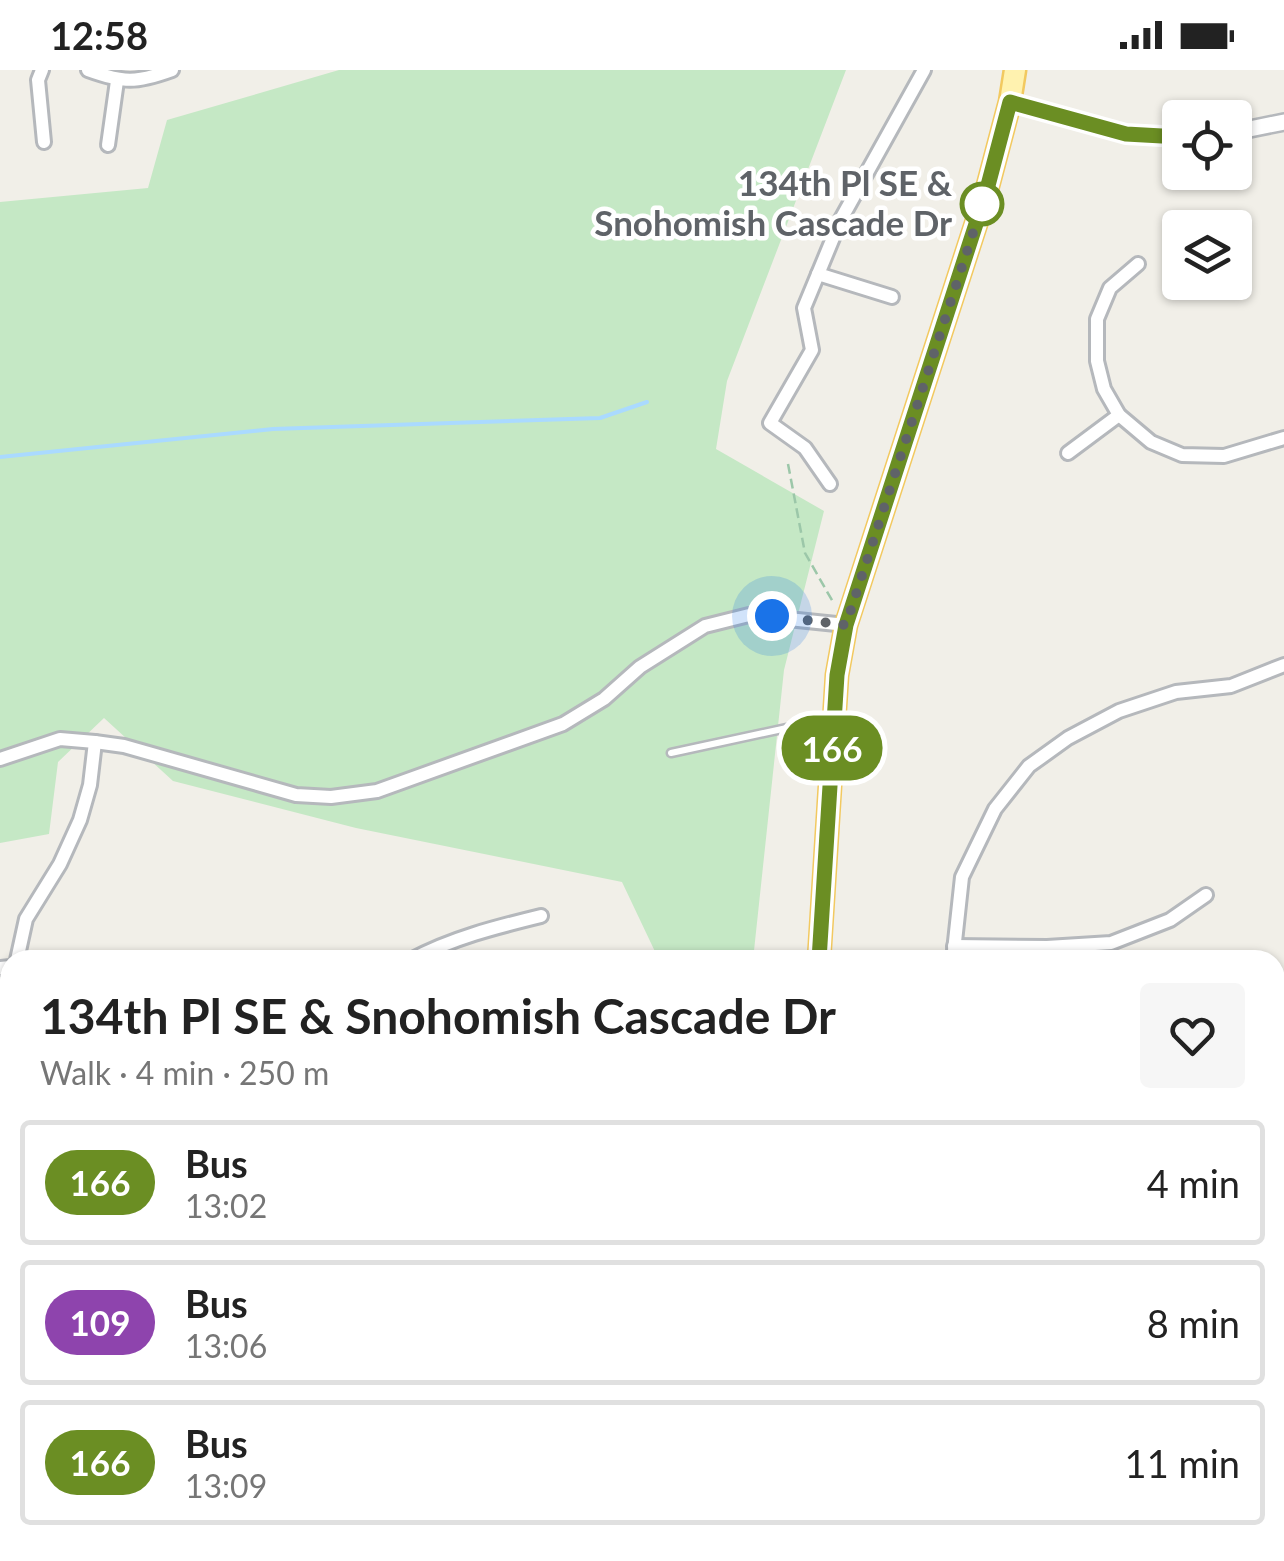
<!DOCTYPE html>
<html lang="en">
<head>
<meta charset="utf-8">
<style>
	body { margin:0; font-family:Lato,sans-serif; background:#f6f6f6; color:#222; height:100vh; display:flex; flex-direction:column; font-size:38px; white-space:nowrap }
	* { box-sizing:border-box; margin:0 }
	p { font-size:32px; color:#767676 }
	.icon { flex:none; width:55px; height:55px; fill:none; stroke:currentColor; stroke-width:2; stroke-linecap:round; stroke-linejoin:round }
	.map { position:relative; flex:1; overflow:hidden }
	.panel { position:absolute; left:0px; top:880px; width:1285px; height:612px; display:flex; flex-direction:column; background:#fff; border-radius:30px 30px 0 0; box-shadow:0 2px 8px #0004 }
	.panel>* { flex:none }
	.badge { padding:0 20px; border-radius:32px; font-size:35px; line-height:65px }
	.tools { position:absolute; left:1162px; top:30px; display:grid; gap:20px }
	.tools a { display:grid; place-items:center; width:90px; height:90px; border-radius:10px; background:#fff; box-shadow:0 2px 8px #0004; font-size:50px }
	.you { position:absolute; width:50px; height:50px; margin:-25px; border:8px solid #fff; border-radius:50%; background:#1a73e8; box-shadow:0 0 0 15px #1a73e833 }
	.map>.badge { position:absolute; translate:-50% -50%; box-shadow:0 0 0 5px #fff }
	.round { display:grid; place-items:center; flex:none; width:105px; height:105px; border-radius:10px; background:#f6f6f6 }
	.overview { display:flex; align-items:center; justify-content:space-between; height:170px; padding:0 40px }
	h1 { font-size:48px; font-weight:700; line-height:75px }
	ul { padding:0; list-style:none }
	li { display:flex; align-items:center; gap:30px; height:125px; margin:0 20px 15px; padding:0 20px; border:5px solid #e0e0e0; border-radius:10px }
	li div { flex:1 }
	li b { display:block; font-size:38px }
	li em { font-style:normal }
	li .badge { min-width:110px; font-weight:700; text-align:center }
	.status { display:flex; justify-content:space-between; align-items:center; height:70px; padding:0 50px; background:#fff; direction:ltr }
	.status svg { height:28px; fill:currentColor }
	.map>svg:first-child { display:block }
</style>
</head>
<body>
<div class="status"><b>12:58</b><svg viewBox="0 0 49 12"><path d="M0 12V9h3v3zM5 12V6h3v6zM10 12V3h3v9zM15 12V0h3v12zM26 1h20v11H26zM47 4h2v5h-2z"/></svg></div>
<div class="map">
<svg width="1284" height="1491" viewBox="0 0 1284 1491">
	<rect width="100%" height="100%" fill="#f1efe8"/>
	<!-- green -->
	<g fill="#c5e8c5">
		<polygon points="339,0 846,0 727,311 716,379 824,441 784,600 753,890 659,890 622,812 356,758 173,711 104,648 58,692 49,764 0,773 0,132 148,118 167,50"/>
		<polygon points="0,1355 10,1357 10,1482 306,1482 315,1491 0,1491"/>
		<polygon points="413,1483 413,1482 565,1483 565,1491 402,1491"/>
	</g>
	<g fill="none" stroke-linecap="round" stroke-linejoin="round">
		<!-- stream -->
		<polyline stroke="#aadaff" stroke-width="4" points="0,387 273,359 600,348 647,332"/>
		<defs>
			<g id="service">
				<polyline points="671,683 810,653 832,654"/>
				<polyline points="279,890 282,886"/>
			</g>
			<g id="minor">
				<polyline points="42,0 38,10 44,72"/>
				<path d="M88 0C124 13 136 13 172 0"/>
				<polyline points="108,75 117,11"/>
				<polyline points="1138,194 1110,218 1097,249 1097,291 1104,319 1119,345 1151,372 1182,385 1224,386 1284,368"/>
				<polyline points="818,204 892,227"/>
				<polyline points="1068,383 1119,345"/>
				<polyline points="830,414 805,378 770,353 812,280 804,238 840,151 924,0"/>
				<polyline points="0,689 60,669 95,672 124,676 296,725 331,727 377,721 563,654 604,629 640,597 705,556 749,545 846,555"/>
				<polyline points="954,876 1047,877 1111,873 1170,850 1206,825"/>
				<polyline points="17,890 26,849 60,794 80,750 90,715 95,672"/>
				<path d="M411 890C452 868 496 857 541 846"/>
				<polyline points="953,890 962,807 995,739 1029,696 1068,668 1119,641 1176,622 1231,616 1284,595"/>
				<polyline points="0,898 10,897"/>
				<polyline points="1275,1011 1284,1006"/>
				<polyline points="0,1076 10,1065"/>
				<polyline points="1275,1089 1284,1098"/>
				<polyline points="0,1278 10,1281"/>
				<polyline points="1275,1308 1284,1309"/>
				<polyline points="686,1491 699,1482"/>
				<polyline points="1096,1491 1098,1482"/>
			</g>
			<g id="tertiary">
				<polyline points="1010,32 1126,64 1180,67"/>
				<polyline points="1235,62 1284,52"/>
				<polyline points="859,1482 916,1491"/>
			</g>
			<g id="primary">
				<polyline points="819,890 837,605 846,555 986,123 1010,32 1015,0"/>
				<polyline points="782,1491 783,1482"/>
			</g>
		</defs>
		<!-- service casing -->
		<use href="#service" stroke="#b5b8bc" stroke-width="11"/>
		<!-- minor casing -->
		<use href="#minor" stroke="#b5b8bc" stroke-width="18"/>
		<!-- tertiary casing -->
		<use href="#tertiary" stroke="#b5b8bc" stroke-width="20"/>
		<!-- primary casing -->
		<use href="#primary" stroke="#f2c960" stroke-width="25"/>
		<!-- path -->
		<g stroke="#9cc7a9" stroke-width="2.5" stroke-dasharray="10 5" stroke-linecap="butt">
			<polyline points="788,394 805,483 833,532"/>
			<polyline points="0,947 10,950"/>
		</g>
		<!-- service -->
		<use href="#service" stroke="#fff" stroke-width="6"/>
		<!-- minor -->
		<use href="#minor" stroke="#fff" stroke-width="12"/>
		<!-- tertiary -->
		<use href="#tertiary" stroke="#fff" stroke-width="15"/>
		<!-- primary -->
		<use href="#primary" stroke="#fff2af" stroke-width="20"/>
	</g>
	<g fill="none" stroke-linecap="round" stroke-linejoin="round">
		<defs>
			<polyline id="line" points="819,890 837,605 846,555 986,123 1010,32 1126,64 1180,67"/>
		</defs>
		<!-- line casing -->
		<use href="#line" stroke="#fff" stroke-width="22"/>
		<!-- line -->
		<use href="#line" stroke="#6b8e23" stroke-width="15"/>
		<!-- walk -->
		<polyline stroke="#5f6368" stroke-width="10" stroke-dasharray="0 18" points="772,546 846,555 983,132 982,134"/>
	</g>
	<!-- markers -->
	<circle fill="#fff" stroke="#6b8e23" stroke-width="5" cx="982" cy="134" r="20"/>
	<g text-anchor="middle" stroke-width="9" stroke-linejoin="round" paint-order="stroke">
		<!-- stop labels -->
		<g font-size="35" font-weight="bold" fill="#5f6368" stroke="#fff" text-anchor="end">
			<text x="952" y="126">134th Pl SE &amp;<tspan x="952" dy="40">Snohomish Cascade Dr</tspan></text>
		</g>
	</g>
</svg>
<div class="tools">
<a><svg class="icon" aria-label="locate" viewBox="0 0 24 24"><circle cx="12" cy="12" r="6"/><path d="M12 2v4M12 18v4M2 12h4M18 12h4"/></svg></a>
<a><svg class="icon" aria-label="layers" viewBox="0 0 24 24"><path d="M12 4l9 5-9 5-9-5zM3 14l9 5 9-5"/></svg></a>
</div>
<div class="you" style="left:772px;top:546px"></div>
<b class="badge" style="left:832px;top:678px;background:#6b8e23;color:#fff">166</b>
<section class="panel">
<div class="overview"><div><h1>134th Pl SE &amp; Snohomish Cascade Dr</h1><p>Walk · 4 min · 250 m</p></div><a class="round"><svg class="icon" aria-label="heart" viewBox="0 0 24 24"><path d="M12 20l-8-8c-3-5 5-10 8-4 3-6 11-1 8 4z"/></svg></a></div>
<ul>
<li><span class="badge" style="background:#6b8e23;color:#fff">166</span><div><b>Bus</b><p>13:02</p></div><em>4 min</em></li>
<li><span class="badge" style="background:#8e44ad;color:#fff">109</span><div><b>Bus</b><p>13:06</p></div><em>8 min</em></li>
<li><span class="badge" style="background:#6b8e23;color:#fff">166</span><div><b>Bus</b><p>13:09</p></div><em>11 min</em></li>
</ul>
</section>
</div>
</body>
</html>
